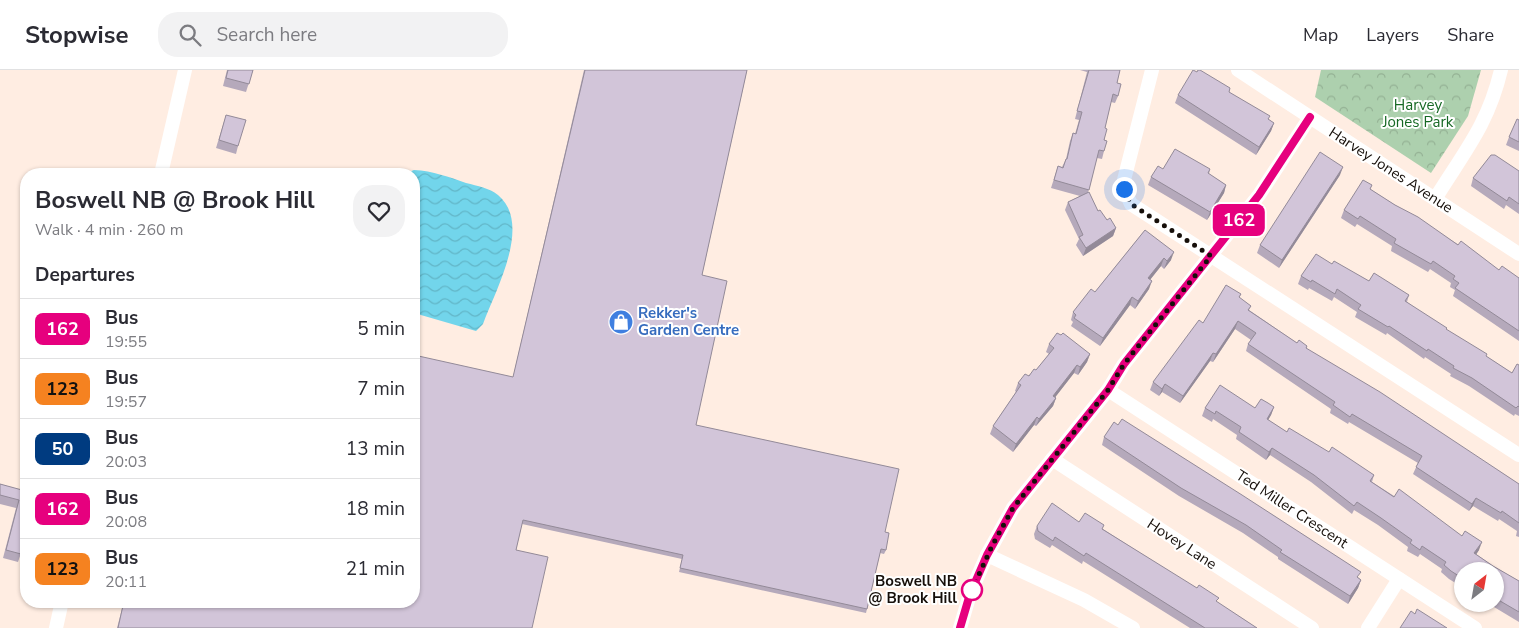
<!DOCTYPE html>
<html lang="en">
<head>
<meta charset="utf-8">
<style>
	body { margin:0; font-family:"Nunito Sans",sans-serif; background:#f2f2f3; color:#2b2b33; height:100vh; display:flex; flex-direction:column; font-size:19px; white-space:nowrap }
	* { box-sizing:border-box; margin:0 }
	p { font-size:16px; color:#7c7c81 }
	.icon { flex:none; width:28px; height:28px; fill:none; stroke:currentColor; stroke-width:2; stroke-linecap:round; stroke-linejoin:round }
	.map { position:relative; flex:1; overflow:hidden }
	.details { position:absolute; left:20px; top:98px; width:400px; height:440px; display:flex; flex-direction:column; background:#fff; border-radius:20px; box-shadow:0 1px 4px #0004 }
	.details>* { flex:none }
	.badge { padding:0 10px; border-radius:8px; font-size:18px; line-height:32px }
	.needle { width:32px; rotate:31deg }
	.fabs { position:absolute; left:1454px; top:492px; display:grid; gap:10px }
	.fabs a { display:grid; place-items:center; width:50px; height:50px; border-radius:50%; background:#fff; box-shadow:0 1px 4px #0004; font-size:25px }
	.you { position:absolute; width:25px; height:25px; margin:-12px; border:4px solid #fff; border-radius:50%; background:#1a73e8; box-shadow:0 0 0 8px #1a73e833 }
	.map>.badge { position:absolute; translate:-50% -50%; box-shadow:0 0 0 2px #fff }
	h2 { padding:0 15px; font-size:19px; line-height:45px }
	.round { display:grid; place-items:center; flex:none; width:52px; height:52px; border-radius:20px; background:#f2f2f3 }
	.head { display:flex; align-items:center; justify-content:space-between; height:85px; padding:0 15px }
	h1 { font-size:24px; font-weight:700; line-height:38px }
	ul { padding:0; list-style:none }
	li { display:flex; align-items:center; gap:15px; height:60px; padding:0 15px; border-top:1px solid #e1e1e2 }
	li div { flex:1 }
	li b { display:block; font-size:19px }
	li em { font-style:normal }
	li .badge { min-width:55px; font-weight:700; text-align:center }
	header { display:flex; align-items:center; gap:30px; box-sizing:border-box; height:70px; padding:0 25px; background:#fff; border-bottom:1px solid #e1e1e2 }
	header strong { font-size:24px }
	nav { display:flex; gap:28px; margin-inline-start:auto; font-size:18px }
	.search { width:350px; height:45px; background:#f2f2f3; display:flex; align-items:center; gap:12px; box-sizing:border-box; padding:0 18px; border-radius:20px; color:#7c7c81; font-size:19px }
	.map>svg:first-child { display:block }
</style>
</head>
<body>
<header>
<strong>Stopwise</strong>
<div class="search"><svg class="icon" aria-label="search" viewBox="0 0 24 24"><circle cx="10" cy="10" r="6"/><path d="M15 15l6 6"/></svg>Search here</div>
<nav><a>Map</a><a>Layers</a><a>Share</a></nav>
</header>
<div class="map">
<svg width="1519" height="558" viewBox="0 0 1519 558">
	<defs>
		<pattern id="forest-crowns" width="20" height="18" patternUnits="userSpaceOnUse" patternTransform="scale(1.25)"><rect width="20" height="18" fill="#add0ae"/><path d="M2 6a3 3 0 1 1 6 0M12 15a3 3 0 1 1 6 0" fill="none" stroke="#94b194"/></pattern>
		<pattern id="water-waves" width="16" height="10" patternUnits="userSpaceOnUse" patternTransform="scale(1.25)"><rect width="16" height="10" fill="#72d5eb"/><path d="M0 5q4-4 8 0t8 0" fill="none" stroke="#62b6c8"/></pattern>
	</defs>
	<rect width="100%" height="100%" fill="#ffede2"/>
	<!-- forest -->
	<polygon fill="url(#forest-crowns)" points="1321,0 1481,0 1468,46 1431,103 1315,27"/>
	<!-- water -->
	<path fill="url(#water-waves)" d="M414 100C433 101 449 107 466 113 478 116 489 118 498 125 533 154 495 221 483 254L476 261 414 243V104H404Z"/>
	<g fill="none" stroke-linecap="round" stroke-linejoin="round">
		<!-- minor -->
		<g stroke="#fff" stroke-width="14">
			<polyline points="1152,0 1124,110 1124,119 1131,134 1519,385"/>
			<polyline points="1238,0 1519,184"/>
			<polyline points="161,104 185,0"/>
			<path d="M1435 129C1464 82 1488 55 1501 0"/>
			<polyline points="1108,320 1475,558"/>
			<polyline points="1052,389 1312,558"/>
			<polyline points="987,485 1084,530 1133,558"/>
			<polyline points="56,558 62,531"/>
			<polyline points="960,558 970,524 987,485 1013,438 1108,320 1124,294 1259,125 1310,47"/>
			<polyline points="1368,558 1399,509"/>
		</g>
	</g>
	<!-- wall -->
	<g fill="#b5a9bb">
		<polygon points="227,0 253,0 246,22 223,16"/>
		<polygon points="584,0 747,0 702,205 696,355 885,462 886,480 884,484 880,483 866,543 679,502 682,489 522,454 516,480 532,558 117,558 124,531 414,531 513,307"/>
		<polygon points="1080,0 1120,0 1117,13 1118,26 1115,33 1111,32 1105,58 1104,81 1102,89 1097,88 1088,122 1098,141 1116,158 1113,166 1083,186 1076,175 1079,169 1065,140 1068,132 1080,126 1051,118 1058,96 1062,97 1066,89 1070,71 1073,63 1075,64 1079,50 1075,49 1087,2"/>
		<polygon points="1197,2 1230,18 1229,22 1274,53 1271,61 1256,85 1175,33 1178,25"/>
		<polygon points="226,45 238,76 236,84 216,78"/>
		<polygon points="1519,50 1519,81 1506,75 1509,67"/>
		<polygon points="1163,99 1210,99 1209,104 1226,115 1224,123 1207,150 1148,115 1151,107"/>
		<polygon points="1519,101 1519,144 1506,135 1504,139 1471,116 1473,108"/>
		<polygon points="1340,105 1279,198 1257,183 1260,175"/>
		<polygon points="1372,115 1370,119 1395,135 1499,200 1519,208 1519,271 1453,226 1455,220 1450,217 1451,213 1430,199 1428,202 1391,181 1392,176 1357,154 1355,157 1341,148 1344,140"/>
		<polygon points="1145,160 1171,190 1164,199 1161,196 1150,210 1149,219 1135,239 1130,235 1100,276 1071,256 1073,252 1071,250 1073,242 1095,222"/>
		<polygon points="1332,194 1369,211 1409,225 1407,232 1446,260 1512,303 1519,295 1519,346 1515,344 1514,346 1469,316 1450,306 1451,304 1425,287 1424,289 1387,263 1386,265 1355,247 1357,242 1334,227 1332,231 1309,218 1308,220 1298,214 1301,206"/>
		<polygon points="1241,224 1239,228 1251,236 1249,240 1297,273 1307,276 1307,279 1519,414 1519,467 1516,466 1517,461 1499,449 1498,451 1473,436 1469,441 1413,404 1418,393 1349,352 1348,354 1330,343 1331,339 1246,281 1248,274 1251,270 1235,259 1213,292 1210,291 1180,333 1162,322 1159,326 1150,320 1153,312 1203,253"/>
		<polygon points="1049,274 1090,284 1087,292 1078,305 1074,303 1055,327 1056,328 1053,336 1036,356 1034,355 1013,382 990,364 993,356 1016,322 1015,321 1018,313 1036,300 1049,284 1046,282"/>
		<polygon points="1274,337 1271,345 1268,350 1287,362 1374,405 1372,412 1479,480 1476,484 1493,496 1519,511 1519,552 1489,534 1495,534 1495,501 1462,501 1462,517 1449,509 1441,502 1442,499 1420,484 1418,487 1407,481 1408,477 1378,455 1354,440 1352,444 1311,412 1270,385 1266,390 1236,369 1237,365 1213,349 1212,352 1202,346 1205,338 1255,338"/>
		<polygon points="1104,367 1359,508 1361,510 1358,518 1348,534 1278,489 1278,487 1243,463 1179,426 1102,375"/>
		<polygon points="26,397 26,474 25,478 23,477 18,492 3,488 16,438 0,434 0,414 21,420"/>
		<polygon points="1037,456 1103,459 1257,558 1190,558 1083,491 1082,494 1052,475 1050,478 1035,469 1034,464"/>
	</g>
	<!-- shaded-wall -->
	<g fill="#938a98">
		<polygon points="1274,53 1271,61 1256,85 1259,77"/>
		<polygon points="1343,97 1340,105 1279,198 1282,190"/>
		<polygon points="1226,115 1224,123 1207,150 1210,142"/>
		<polygon points="1116,158 1113,166 1083,186 1086,178"/>
		<polygon points="1174,182 1171,190 1164,199 1167,191"/>
		<polygon points="1164,188 1161,196 1145,216 1148,208"/>
		<polygon points="1152,211 1149,219 1135,239 1138,231"/>
		<polygon points="1132,227 1130,235 1100,276 1103,268"/>
		<polygon points="1238,251 1235,259 1213,292 1216,284"/>
		<polygon points="1213,283 1210,291 1180,333 1183,326"/>
		<polygon points="1090,284 1087,292 1078,305 1080,297"/>
		<polygon points="1077,295 1074,303 1050,334 1053,326"/>
		<polygon points="1165,314 1162,322 1159,326 1162,319"/>
		<polygon points="1056,328 1053,336 1036,356 1039,349"/>
		<polygon points="1274,337 1271,345 1264,357 1267,349"/>
		<polygon points="1037,347 1034,355 1013,382 1016,374"/>
		<polygon points="1272,378 1270,385 1266,390 1269,382"/>
		<polygon points="1476,428 1473,436 1469,441 1472,434"/>
		<polygon points="1482,472 1479,480 1472,491 1474,483"/>
		<polygon points="1361,510 1358,518 1348,534 1350,526"/>
	</g>
	<!-- building -->
	<g fill="#d2c5d9" stroke="#938a98">
		<polygon points="228,0 253,0 249,14 226,8"/>
		<polygon points="585,0 747,0 702,205 727,211 696,355 899,399 885,462 889,463 886,480 881,479 867,539 680,498 683,485 523,450 516,480 548,487 532,558 118,558 124,531 414,531 414,285 513,307"/>
		<polygon points="1089,0 1120,0 1117,13 1121,14 1118,26 1113,24 1105,58 1107,59 1104,70 1107,71 1104,81 1099,80 1089,120 1054,110 1058,96 1063,98 1066,89 1067,89 1073,63 1076,64 1082,42 1077,41"/>
		<polygon points="1193,0 1197,2 1198,0 1200,0 1230,18 1229,22 1270,46 1268,49 1274,53 1259,77 1178,25"/>
		<polygon points="226,45 246,50 238,76 219,70"/>
		<polygon points="1517,49 1519,50 1519,72 1509,67"/>
		<polygon points="1175,79 1210,99 1208,103 1226,115 1210,142 1151,107 1158,96 1163,99"/>
		<polygon points="1320,82 1343,97 1282,190 1260,175"/>
		<polygon points="1491,85 1495,85 1519,101 1519,134 1509,127 1507,131 1473,108"/>
		<polygon points="1363,110 1372,115 1370,119 1395,135 1418,147 1458,175 1461,171 1499,200 1502,196 1519,208 1519,261 1455,218 1459,213 1453,209 1455,206 1433,191 1431,194 1394,173 1396,169 1360,146 1358,149 1344,140"/>
		<polygon points="1089,122 1098,141 1100,140 1107,150 1110,148 1116,158 1086,178 1079,167 1083,165 1068,132"/>
		<polygon points="1145,160 1174,182 1167,191 1164,188 1148,208 1152,211 1138,231 1132,227 1103,268 1074,248 1076,245 1073,242 1091,219 1095,222"/>
		<polygon points="1316,184 1332,194 1334,191 1369,211 1374,203 1409,225 1405,231 1447,258 1446,259 1487,284 1486,286 1512,303 1517,294 1519,295 1519,337 1518,336 1516,338 1472,308 1453,298 1454,296 1428,279 1427,281 1389,256 1388,257 1358,239 1361,235 1337,219 1335,224 1312,210 1311,212 1301,206"/>
		<polygon points="1226,215 1241,224 1239,227 1251,236 1248,240 1297,273 1299,270 1307,276 1306,278 1380,322 1519,414 1519,453 1502,441 1501,443 1476,428 1472,434 1416,397 1422,386 1352,344 1350,347 1333,335 1335,332 1248,274 1256,263 1238,251 1216,284 1213,283 1183,326 1165,314 1162,319 1153,312 1199,250 1203,253"/>
		<polygon points="1057,263 1061,265 1063,263 1090,284 1080,297 1077,295 1053,326 1056,328 1039,349 1037,347 1016,374 993,356 1021,315 1018,313 1025,304 1029,306 1034,299 1036,300 1054,278 1049,274"/>
		<polygon points="1220,315 1255,338 1261,329 1268,333 1274,337 1267,349 1287,362 1289,358 1329,382 1332,377 1374,405 1370,411 1394,427 1399,419 1462,466 1465,461 1482,472 1474,483 1493,496 1519,511 1519,542 1495,528 1495,501 1462,501 1462,508 1451,501 1444,495 1446,492 1422,476 1420,480 1410,473 1412,470 1381,448 1357,432 1354,436 1314,405 1272,378 1269,382 1239,362 1241,357 1216,341 1215,344 1205,338"/>
		<polygon points="1122,349 1242,425 1361,502 1357,507 1361,510 1350,526 1280,482 1282,480 1246,455 1181,418 1104,367 1114,352 1118,355"/>
		<polygon points="26,401 26,470 25,469 21,484 6,480 19,430 0,425 0,414 22,420"/>
		<polygon points="1052,433 1079,452 1085,443 1104,455 1102,459 1197,518 1199,515 1219,528 1216,531 1257,558 1205,558 1086,483 1084,486 1055,467 1053,471 1038,461 1037,456"/>
		<polygon points="1417,539 1447,558 1400,558 1411,541 1415,544"/>
	</g>
	<g fill="none" stroke-linecap="round" stroke-linejoin="round">
		<defs>
			<polyline id="line" points="960,558 970,524 987,485 1013,438 1108,320 1124,294 1259,125 1310,47"/>
		</defs>
		<!-- line casing -->
		<use href="#line" stroke="#fff" stroke-width="11"/>
		<!-- line -->
		<use href="#line" stroke="#e6007e" stroke-width="8"/>
		<!-- walk -->
		<polyline stroke="#160f0a" stroke-width="5" stroke-dasharray="0 9" points="972,520 970,524 992,476 1013,438 1108,320 1124,294 1211,186 1131,134 1124,119"/>
	</g>
	<!-- icons -->
	<defs>
		<symbol id="shop-disc" viewBox="-11 -11 22 22"><circle r="9.5" fill="#3f7fe0" stroke="#fff"/><path d="M-5-2.5h2.3a2.7 3.5 0 0 1 5.4 0H5L5.5 6h-11ZM-1.5-2.5h3a1.5 2.3 0 0 0-3 0Z" fill="#fff"/></symbol>
	</defs>
	<g fill-rule="evenodd">
		<use href="#shop-disc" x="607" y="238" width="28" height="28"/>
	</g>
	<!-- markers -->
	<circle fill="#fff" stroke="#e6007e" stroke-width="2.5" cx="972" cy="520" r="10"/>
	<g text-anchor="middle" stroke-width="4" stroke-linejoin="round" paint-order="stroke">
		<!-- park labels -->
		<g font-size="15" fill="#166824" stroke="#fff">
			<text x="1418" y="40">Harvey<tspan x="1418" dy="17">Jones Park</tspan></text>
		</g>
		<!-- street labels -->
		<g font-size="15" fill="#160f0a" stroke="#fff">
			<text transform="translate(1391 100) rotate(33)" y="5">Harvey Jones Avenue</text>
			<text transform="translate(1292 439) rotate(33)" y="5">Ted Miller Crescent</text>
			<text transform="translate(1182 474) rotate(33)" y="5">Hovey Lane</text>
		</g>
		<!-- shop labels -->
		<g font-size="15" font-weight="bold" fill="#366cbe" stroke="#fff" text-anchor="start">
			<text x="638" y="248">Rekker's<tspan x="638" dy="17">Garden Centre</tspan></text>
		</g>
		<!-- stop labels -->
		<g font-size="15" font-weight="bold" fill="#160f0a" stroke="#fff" text-anchor="end">
			<text x="957" y="516">Boswell NB<tspan x="957" dy="17">@ Brook Hill</tspan></text>
		</g>
	</g>
</svg>
<div class="fabs">
<a><svg class="needle" viewBox="-14 -14 28 28"><path d="M0-13l5 13h-10z" fill="#e53935"/><path d="M0 13l5-13h-10z" fill="#7c7c81"/></svg></a>
</div>
<div class="you" style="left:1124px;top:119px"></div>
<b class="badge" style="left:1239px;top:150px;background:#e6007e;color:#fff">162</b>
<section class="details">
<div class="head"><div><h1>Boswell NB @ Brook Hill</h1><p>Walk · 4 min · 260 m</p></div><a class="round"><svg class="icon" aria-label="heart" viewBox="0 0 24 24"><path d="M12 20l-8-8c-3-5 5-10 8-4 3-6 11-1 8 4z"/></svg></a></div>
<h2>Departures</h2>
<ul>
<li><span class="badge" style="background:#e6007e;color:#fff">162</span><div><b>Bus</b><p>19:55</p></div><em>5 min</em></li>
<li><span class="badge" style="background:#f58220;color:#111">123</span><div><b>Bus</b><p>19:57</p></div><em>7 min</em></li>
<li><span class="badge" style="background:#003b80;color:#fff">50</span><div><b>Bus</b><p>20:03</p></div><em>13 min</em></li>
<li><span class="badge" style="background:#e6007e;color:#fff">162</span><div><b>Bus</b><p>20:08</p></div><em>18 min</em></li>
<li><span class="badge" style="background:#f58220;color:#111">123</span><div><b>Bus</b><p>20:11</p></div><em>21 min</em></li>
</ul>
</section>
</div>
</body>
</html>
